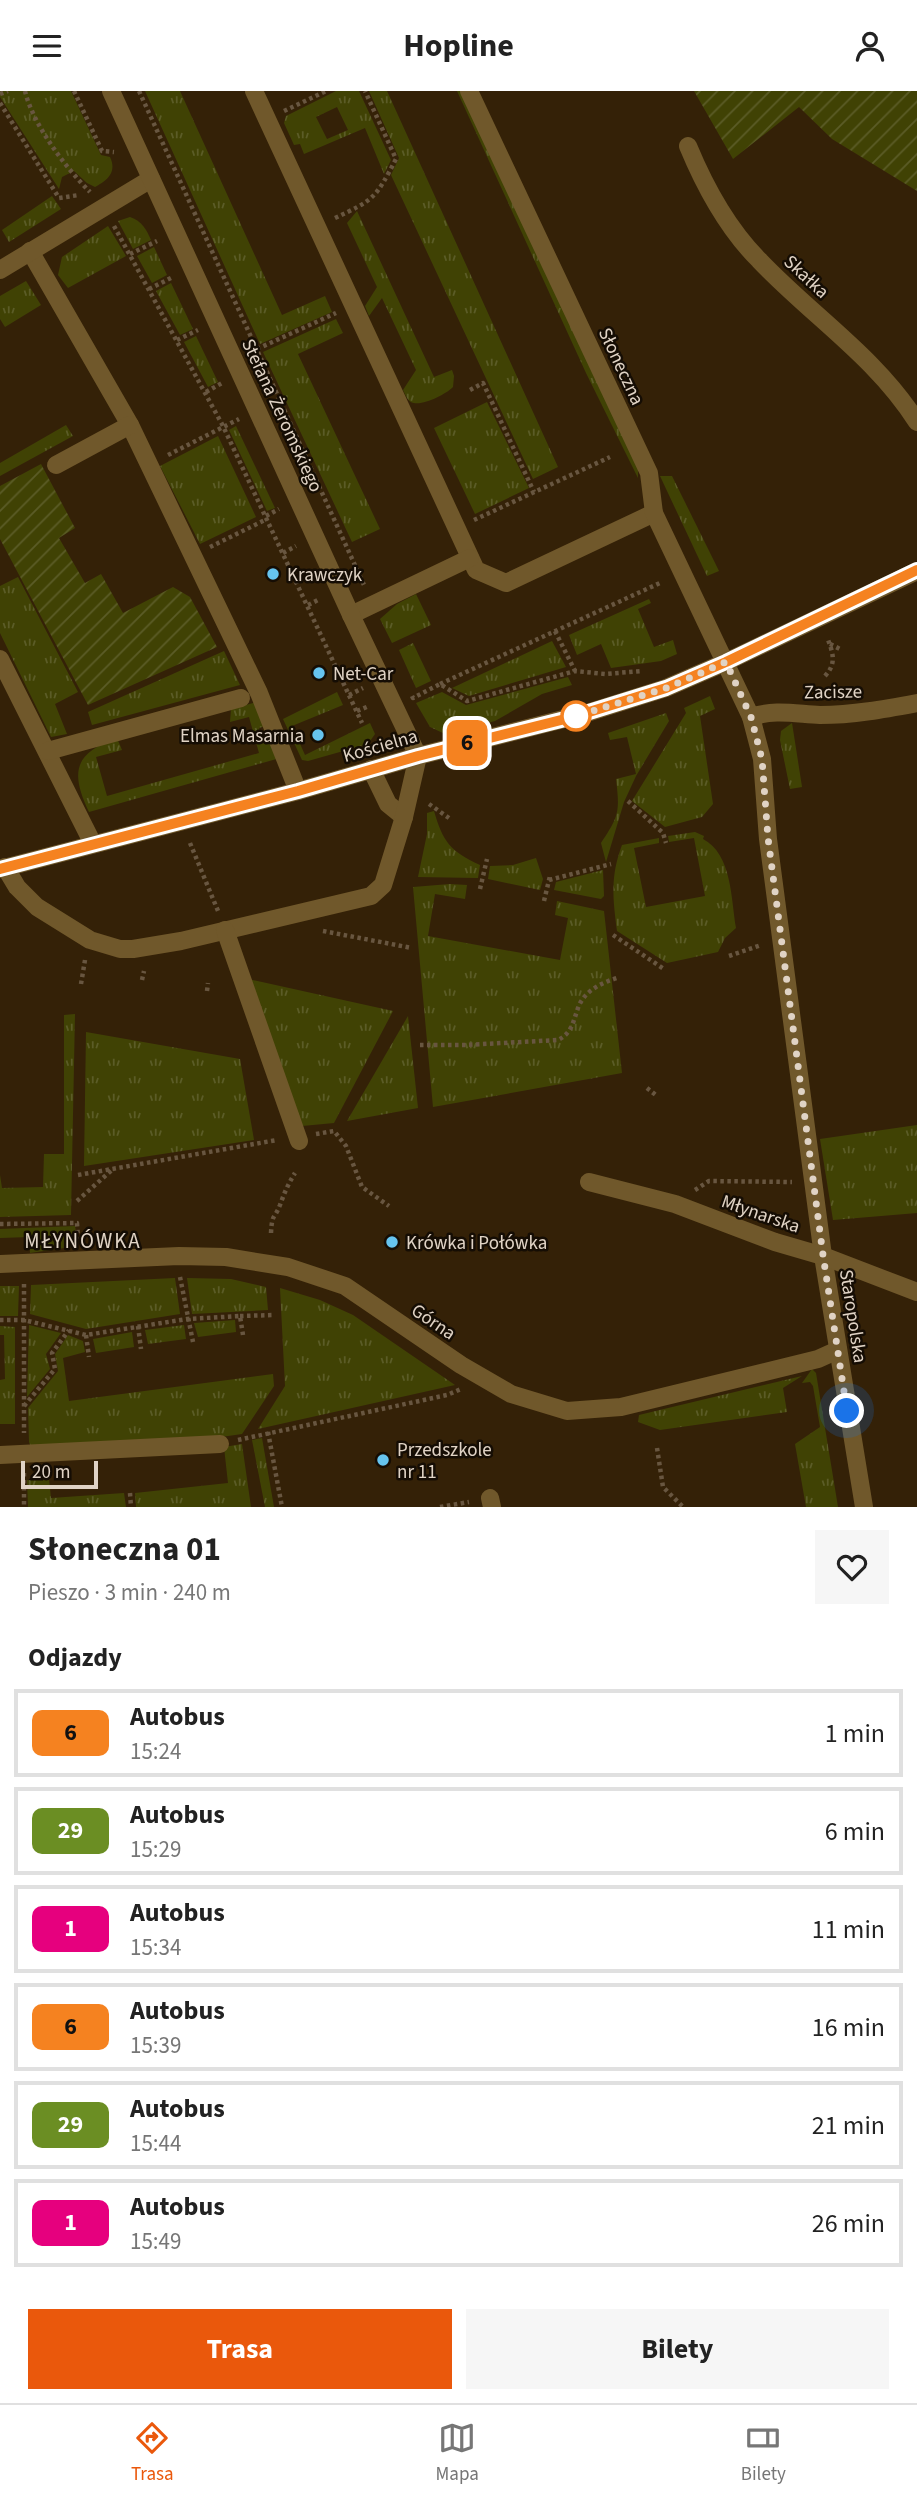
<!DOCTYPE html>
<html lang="pl">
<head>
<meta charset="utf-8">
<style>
	body { margin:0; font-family:"Source Sans 3",sans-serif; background:#f6f6f6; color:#222; height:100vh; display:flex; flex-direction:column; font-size:26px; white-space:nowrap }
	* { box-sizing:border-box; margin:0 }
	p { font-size:23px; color:#767676 }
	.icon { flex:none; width:38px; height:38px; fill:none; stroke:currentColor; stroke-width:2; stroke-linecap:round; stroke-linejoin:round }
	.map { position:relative; height:1416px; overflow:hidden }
	.side { display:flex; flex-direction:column; background:#fff; flex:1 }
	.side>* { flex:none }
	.badge { padding:0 14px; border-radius:10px; font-size:24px; line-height:46px }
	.scale { position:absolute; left:21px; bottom:18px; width:77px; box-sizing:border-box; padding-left:7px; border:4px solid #e0d3c5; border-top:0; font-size:19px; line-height:24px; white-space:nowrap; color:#e0d3c5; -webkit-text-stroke:5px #150d04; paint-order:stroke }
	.you { position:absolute; width:35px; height:35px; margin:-18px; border:5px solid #fff; border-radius:50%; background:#1a73e8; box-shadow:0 0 0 10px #1a73e833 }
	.map>.badge { position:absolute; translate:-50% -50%; box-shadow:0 0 0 4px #fff }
	h2 { padding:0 28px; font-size:26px; line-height:63px }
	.round { display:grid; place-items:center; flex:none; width:74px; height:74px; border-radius:0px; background:#f6f6f6 }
	.headline { display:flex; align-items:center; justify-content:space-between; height:119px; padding:0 28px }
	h1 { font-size:33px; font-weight:700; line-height:52px }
	.cta { display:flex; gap:14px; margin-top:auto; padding:14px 28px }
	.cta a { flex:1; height:80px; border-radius:0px; background:#ea580c; color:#fff; font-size:28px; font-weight:700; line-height:80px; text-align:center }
	.cta a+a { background:#f6f6f6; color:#222 }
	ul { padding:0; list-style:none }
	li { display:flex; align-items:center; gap:21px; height:88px; margin:0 14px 10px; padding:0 14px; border:4px solid #e0e0e0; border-radius:0px }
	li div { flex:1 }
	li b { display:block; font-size:26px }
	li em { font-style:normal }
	li .badge { min-width:77px; font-weight:700; text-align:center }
	header { display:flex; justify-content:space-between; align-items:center; height:91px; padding:0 28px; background:#fff; font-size:32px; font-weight:700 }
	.menu { display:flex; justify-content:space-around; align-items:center; height:98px; border-top:2px solid #e0e0e0; background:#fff; font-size:19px; color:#767676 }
	.menu a { display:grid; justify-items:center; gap:4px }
	.menu .current { color:#ea580c }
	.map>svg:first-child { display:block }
</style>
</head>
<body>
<header><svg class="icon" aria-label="menu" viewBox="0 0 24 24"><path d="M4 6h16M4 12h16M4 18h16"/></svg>Hopline<svg class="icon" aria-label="person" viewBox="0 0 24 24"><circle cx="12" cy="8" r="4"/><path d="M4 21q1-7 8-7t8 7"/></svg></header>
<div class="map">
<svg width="917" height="1416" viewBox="0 0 917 1416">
	<defs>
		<pattern id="grass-tufts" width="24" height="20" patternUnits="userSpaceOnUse" patternTransform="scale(1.75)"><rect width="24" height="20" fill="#404204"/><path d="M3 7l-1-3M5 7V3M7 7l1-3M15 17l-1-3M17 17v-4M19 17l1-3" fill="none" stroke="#5b5c27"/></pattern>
		<pattern id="garden-furrows" width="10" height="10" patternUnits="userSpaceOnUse" patternTransform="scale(1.75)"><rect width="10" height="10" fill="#404204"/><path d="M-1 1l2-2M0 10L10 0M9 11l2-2" fill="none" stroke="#5b5c27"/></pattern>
	</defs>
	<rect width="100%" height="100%" fill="#342107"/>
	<!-- grass -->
	<g fill="url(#grass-tufts)" fill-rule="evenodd">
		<path d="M0 0H71L101 64 110 66C117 81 108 89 95 96L87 92 74 80 62 86 59 98 0 6Z"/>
		<polygon points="145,0 180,0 282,224 325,205 332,221 260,253"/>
		<path d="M336 0H359L391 69 384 83 365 37 304 63 300 53 294 54 284 32 286 25ZM337 16 348 39 327 48 316 26Z"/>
		<polygon points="369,0 387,0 558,376 533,388 391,84 399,67"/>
		<polygon points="457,0 462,0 638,377 638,387 586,282"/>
		<polygon points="52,105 61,118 9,151 2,139"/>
		<path d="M357 120 434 286 452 279 454 285 453 296C446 303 425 314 414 312 408 311 406 305 403 299L416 279 382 207 369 225 365 215 377 196 347 132Z"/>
		<path d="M130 126C142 130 146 138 151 149L133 158 118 130Z"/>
		<polygon points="108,135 126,165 68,197 58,184 62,166"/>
		<polygon points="154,156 167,184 152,192 137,165"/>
		<polygon points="26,190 41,214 5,236 0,228 0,205"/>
		<polygon points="171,192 193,238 180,244 156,200"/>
		<polygon points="336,228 343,242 298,263 380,438 352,451 263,261"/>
		<polygon points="196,245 218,291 208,296 184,251"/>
		<polygon points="487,311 529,397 475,423 434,337"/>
		<polygon points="66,334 73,345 0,385 0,372"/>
		<polygon points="236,335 275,417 267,420 229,339"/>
		<polygon points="218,345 256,426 200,453 160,375"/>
		<polygon points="660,385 672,385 719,480 707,485"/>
		<polygon points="18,486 78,601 55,613 67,643 51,646 0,542 0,495"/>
		<polygon points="416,503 431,534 392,552 380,528 397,513"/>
		<polygon points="649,508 651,512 638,518 654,556 673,549 677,563 661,570 611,577 601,553 577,564 569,544"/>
		<polygon points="552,550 566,576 469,605 452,597"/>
		<polygon points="413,552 431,590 416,597 399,559"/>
		<polygon points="224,560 240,594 92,634 88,621"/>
		<polygon points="568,586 572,594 542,603 495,630 445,643 430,636 416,612 442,601 466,614"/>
		<polygon points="337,601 343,614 292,635 305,664 370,632 375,643 368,653 308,670 302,669 283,628"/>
		<polygon points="710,605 715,618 700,625 713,713 702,726 665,736 632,710 686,622 684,617"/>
		<path d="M257 611 266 635 259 637 262 645 270 644 280 667 89 721C70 681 74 662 117 647L122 659 96 666 107 705 259 662 249 626 230 631 231 618Z"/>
		<path d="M666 622 669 630 636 685 624 711 606 771 601 752C619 725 620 721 616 688L636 683 627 646 610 649 608 642Z"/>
		<polygon points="792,632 802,696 790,698 780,649 781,640"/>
		<path d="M434 720C443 751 450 760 480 774L478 787 418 786 427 743V722Z"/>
		<path d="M695 741 704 745 703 748C732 763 731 808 736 837L725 847 718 861 667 872 617 840C613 807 610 786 622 754L659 747V752L634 757 646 816 705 805 694 747 669 751 668 745Z"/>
		<polygon points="536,767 543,788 540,799 488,788 490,775 513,774"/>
		<polygon points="603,779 604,805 601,808 554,799 556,791"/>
		<polygon points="450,793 467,794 465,808 435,803 428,845 560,869 568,827 555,824 557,810 604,820 622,982 433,1016 413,796"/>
		<polygon points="248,888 393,920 334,1032 302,1035"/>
		<polygon points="75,923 71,1124 0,1126 0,1084 2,1097 43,1096 44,1063 64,1063 64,924"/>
		<polygon points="408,925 418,1017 347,1030"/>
		<polygon points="86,941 240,968 254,1049 84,1075"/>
		<polygon points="917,1034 917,1122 833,1129 820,1048"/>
		<polygon points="75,1135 77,1147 71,1156 30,1162 29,1146 0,1147 0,1138"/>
		<polygon points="175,1187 180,1223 86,1238 30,1223 31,1194"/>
		<polygon points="187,1187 231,1188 266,1196 268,1219 192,1223"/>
		<polygon points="0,1195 19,1195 18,1225 0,1225"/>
		<polygon points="280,1197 320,1209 353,1224 455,1294 258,1338 285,1295"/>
		<polygon points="235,1229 236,1241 198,1246 194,1232"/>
		<polygon points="29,1234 61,1242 46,1263 50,1278 27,1306"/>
		<polygon points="184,1234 186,1248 148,1253 145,1239"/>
		<polygon points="0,1235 15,1236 15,1333 0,1333 0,1289 5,1288 4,1244 0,1244"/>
		<polygon points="132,1241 134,1256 96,1262 93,1248"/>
		<polygon points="68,1244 83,1250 85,1261 63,1267 69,1310 273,1283 274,1295 242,1343 214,1347 31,1356 29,1351 28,1317 58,1280 55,1263"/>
		<polygon points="812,1278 816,1282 838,1416 806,1416 795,1353 820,1336 813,1295 810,1291 802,1292"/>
		<polygon points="802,1285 783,1297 787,1321 660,1339 638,1331 639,1324"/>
		<polygon points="262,1347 274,1416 265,1416 252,1349"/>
		<polygon points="242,1353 251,1416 136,1416 135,1402 228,1392 224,1356"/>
		<polygon points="49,1388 51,1407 124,1402 126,1416 28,1416 27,1389"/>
	</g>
	<!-- garden -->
	<g fill="url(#garden-furrows)">
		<polygon points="694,0 917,0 917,100 832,48 799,16 733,68"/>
		<polygon points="41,373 75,437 59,447 85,492 101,483 123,522 173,496 190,506 217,556 88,614 0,448 0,395"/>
	</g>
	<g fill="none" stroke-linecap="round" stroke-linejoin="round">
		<!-- path -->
		<g stroke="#685640" stroke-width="4.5" stroke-dasharray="3.5 3.5" stroke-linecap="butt">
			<path d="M25 0C33 34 66 77 90 101"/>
			<polyline points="74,0 102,60 114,61"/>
			<polyline points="139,0 364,494"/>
			<polyline points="0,3 8,0"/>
			<polyline points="0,12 59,107 79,104"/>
			<polyline points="284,20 326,0"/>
			<path d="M335 127C375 108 375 108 396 68L365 0"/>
			<polyline points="114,135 223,335 362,632"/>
			<polyline points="130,163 157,150"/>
			<polyline points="149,198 173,186"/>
			<polyline points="177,249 198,239"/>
			<polyline points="257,258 336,222"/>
			<polyline points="470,299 483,292 534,401"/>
			<polyline points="206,301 222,292"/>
			<polyline points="168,364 239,328"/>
			<polyline points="266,425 279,418"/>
			<polyline points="474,429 610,366"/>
			<polyline points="210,456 267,428"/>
			<polyline points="283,462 296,455"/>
			<polyline points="308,514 320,508"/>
			<polyline points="555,540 575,580"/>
			<polyline points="830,553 842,559"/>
			<path d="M825 585C837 572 833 562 827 546"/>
			<polyline points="440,593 662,491"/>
			<polyline points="349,604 363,597"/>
			<polyline points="412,605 413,607 440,593 467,610 575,580 605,583 642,580"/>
			<polyline points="357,620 369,615"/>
			<polyline points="628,710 663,742 666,752"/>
			<polyline points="429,713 449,727"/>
			<polyline points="190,752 218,820"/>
			<polyline points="549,789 611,773"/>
			<polyline points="480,798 487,768"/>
			<polyline points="544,810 550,785"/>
			<polyline points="323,840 412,857"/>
			<polyline points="613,844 664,878"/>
			<polyline points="729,865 761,854"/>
			<polyline points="142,889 144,880"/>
			<polyline points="81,893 85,869"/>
			<polyline points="207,900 208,892"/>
			<path d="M420 954H465L558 949C572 942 573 931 578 917 584 900 601 892 617 887"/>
			<polyline points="647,997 657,1005"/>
			<polyline points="316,1043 334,1040 346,1055 362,1096 389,1115"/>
			<polyline points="78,1084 277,1049"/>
			<polyline points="695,1099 709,1090 792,1091"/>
			<polyline points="77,1110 113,1078"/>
			<polyline points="0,1133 77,1132 78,1148"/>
			<path d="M271 1142C272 1122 274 1129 280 1114 284 1103 288 1093 295 1082"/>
			<polyline points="180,1186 193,1251"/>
			<polyline points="24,1193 24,1342"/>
			<polyline points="240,1225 275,1224"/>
			<polyline points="0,1229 24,1229 86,1244 187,1228 240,1225 243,1244"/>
			<polyline points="138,1235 141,1258"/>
			<polyline points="86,1244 89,1266"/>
			<polyline points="24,1315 55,1278 52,1262 69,1239"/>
			<polyline points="268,1341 282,1416"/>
			<polyline points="238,1349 447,1304 461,1298"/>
			<polyline points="657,1357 663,1396 683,1416"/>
			<polyline points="24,1382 24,1416"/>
			<polyline points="130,1402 131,1416"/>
			<polyline points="440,1416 469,1411"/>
		</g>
		<!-- minor -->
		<g stroke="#70582b" stroke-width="18">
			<polyline points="254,0 476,479 506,492 654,422"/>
			<polyline points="469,0 649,382 654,422 751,626 762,668 768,748 823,1165 864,1416"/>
			<path d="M688 55C705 96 727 137 759 169 811 224 876 266 917 331"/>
			<polyline points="30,160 130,334 259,602 298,700"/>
			<polyline points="0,179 151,88"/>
			<polyline points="56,374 130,334"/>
			<polyline points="351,524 470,467"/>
			<polyline points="0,568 93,753"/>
			<path d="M751 626C774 618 796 623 820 624 853 624 885 618 917 612"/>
			<polyline points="48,660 241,607"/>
			<polyline points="371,678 388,713 404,726"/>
			<polyline points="5,776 17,796 37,816 90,849 120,858 133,858 181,850 371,805 383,794 404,726 418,665 351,524 111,0"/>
			<polyline points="0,778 298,700 418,665 587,622 666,597 726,571 917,480"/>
			<polyline points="225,839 299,1050"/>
			<polyline points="589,1091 675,1113 775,1151 823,1165 917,1201"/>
			<polyline points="0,1173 179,1165 226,1166 288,1176 345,1195 461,1274 511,1303 567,1320 621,1316 818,1268 838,1259"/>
			<polyline points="0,1364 220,1353"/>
			<polyline points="490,1407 492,1416"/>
		</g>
	</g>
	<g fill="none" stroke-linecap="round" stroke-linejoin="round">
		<defs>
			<polyline id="line" points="0,778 298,700 418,665 573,626 666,597 726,571 917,479"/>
		</defs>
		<!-- line casing -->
		<use href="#line" stroke="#fff" stroke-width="16"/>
		<!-- line -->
		<use href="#line" stroke="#f58220" stroke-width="10"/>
		<!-- walk -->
		<polyline stroke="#e0d3c5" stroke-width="7" stroke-dasharray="0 12.6" points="576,625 573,626 666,597 726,571 751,626 762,668 768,747 823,1164 847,1320"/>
	</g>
	<!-- markers -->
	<g fill="#66c4ef" stroke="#150d04" stroke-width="2.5">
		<circle cx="273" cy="483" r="7"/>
		<circle cx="319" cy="582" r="7"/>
		<circle cx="318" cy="644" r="7"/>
		<circle cx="392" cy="1151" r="7"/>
		<circle cx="383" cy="1369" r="7"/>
	</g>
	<circle fill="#fff" stroke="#f58220" stroke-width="3.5" cx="576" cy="625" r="14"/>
	<g text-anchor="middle" stroke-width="5" stroke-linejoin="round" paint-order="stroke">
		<!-- street labels -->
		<g font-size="19" fill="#e0d3c5" stroke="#150d04">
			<text transform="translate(807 185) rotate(43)" y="7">Skałka</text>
			<text transform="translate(622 275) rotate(65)" y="7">Słoneczna</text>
			<text transform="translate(283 324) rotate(65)" y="7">Stefana Żeromskiego</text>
			<text transform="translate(833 600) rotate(-1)" y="7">Zacisze</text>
			<text transform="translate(380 654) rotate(-16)" y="7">Kościelna</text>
			<text transform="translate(761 1122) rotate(19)" y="7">Młynarska</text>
			<text transform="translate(854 1225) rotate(81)" y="7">Staropolska</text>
			<text transform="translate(434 1230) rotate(34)" y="7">Górna</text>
		</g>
		<!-- poi labels -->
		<g font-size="19" fill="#e0d3c5" stroke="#150d04" text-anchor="start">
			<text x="287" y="490">Krawczyk</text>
			<text x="333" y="589">Net-Car</text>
			<text x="304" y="651" text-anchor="end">Elmas Masarnia</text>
			<text x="406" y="1158">Krówka i Połówka</text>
			<text x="397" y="1365">Przedszkole<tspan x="397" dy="22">nr 11</tspan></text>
		</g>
		<!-- neighbourhood labels -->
		<g font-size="21" letter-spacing="2" fill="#e0d3c5" stroke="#150d04">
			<text x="83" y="1157">MŁYNÓWKA</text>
		</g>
	</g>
</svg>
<div class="scale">20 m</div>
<div class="you" style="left:847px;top:1320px"></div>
<b class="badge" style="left:467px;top:652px;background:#f58220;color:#111">6</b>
</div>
<section class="side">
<div class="headline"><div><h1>Słoneczna 01</h1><p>Pieszo · 3 min · 240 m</p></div><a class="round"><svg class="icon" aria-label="heart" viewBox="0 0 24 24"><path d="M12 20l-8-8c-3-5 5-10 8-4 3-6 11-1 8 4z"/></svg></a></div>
<h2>Odjazdy</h2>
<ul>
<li><span class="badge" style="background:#f58220;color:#111">6</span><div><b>Autobus</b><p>15:24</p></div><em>1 min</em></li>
<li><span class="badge" style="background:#6b8e23;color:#fff">29</span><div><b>Autobus</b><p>15:29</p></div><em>6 min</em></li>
<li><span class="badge" style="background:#e6007e;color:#fff">1</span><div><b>Autobus</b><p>15:34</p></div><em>11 min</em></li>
<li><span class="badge" style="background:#f58220;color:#111">6</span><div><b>Autobus</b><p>15:39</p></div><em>16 min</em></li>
<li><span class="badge" style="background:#6b8e23;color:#fff">29</span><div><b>Autobus</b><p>15:44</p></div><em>21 min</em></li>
<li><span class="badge" style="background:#e6007e;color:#fff">1</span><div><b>Autobus</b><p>15:49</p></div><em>26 min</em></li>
</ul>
<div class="cta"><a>Trasa</a><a>Bilety</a></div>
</section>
<nav class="menu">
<a class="current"><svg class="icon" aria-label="directions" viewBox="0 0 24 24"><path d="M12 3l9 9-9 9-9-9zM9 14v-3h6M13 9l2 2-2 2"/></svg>Trasa</a>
<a><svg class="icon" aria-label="map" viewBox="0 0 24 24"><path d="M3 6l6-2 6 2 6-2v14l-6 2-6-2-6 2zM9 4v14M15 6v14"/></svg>Mapa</a>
<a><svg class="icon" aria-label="tickets" viewBox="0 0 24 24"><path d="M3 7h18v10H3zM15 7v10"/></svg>Bilety</a>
</nav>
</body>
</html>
